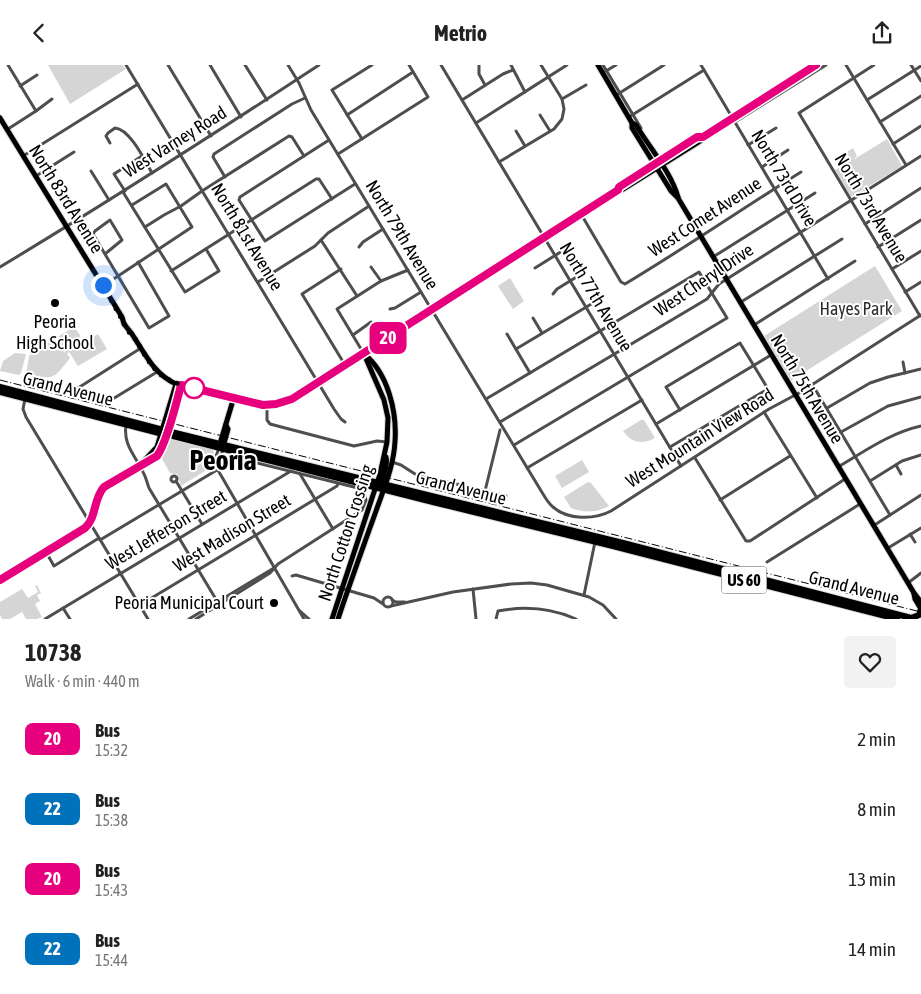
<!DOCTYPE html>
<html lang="en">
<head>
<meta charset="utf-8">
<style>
	body { margin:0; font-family:"Asap Condensed",sans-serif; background:#f2f2f2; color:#222; height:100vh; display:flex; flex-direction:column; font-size:19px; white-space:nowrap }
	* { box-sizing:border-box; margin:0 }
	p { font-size:16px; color:#767676 }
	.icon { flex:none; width:28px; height:28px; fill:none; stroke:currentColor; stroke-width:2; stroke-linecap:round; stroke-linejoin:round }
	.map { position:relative; height:554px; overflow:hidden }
	.sheet { display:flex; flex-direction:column; background:#fff; flex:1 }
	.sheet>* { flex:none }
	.badge { padding:0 10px; border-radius:8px; font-size:18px; line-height:32px }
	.you { position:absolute; width:25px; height:25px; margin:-12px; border:4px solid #fff; border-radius:50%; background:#1a73e8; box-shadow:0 0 0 8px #1a73e833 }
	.map>.badge { position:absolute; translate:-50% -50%; box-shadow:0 0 0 2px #fff }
	.round { display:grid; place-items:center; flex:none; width:52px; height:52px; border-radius:5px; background:#f2f2f2 }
	.head { display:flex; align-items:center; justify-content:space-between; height:85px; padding:0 25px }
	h1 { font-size:24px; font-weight:700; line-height:38px }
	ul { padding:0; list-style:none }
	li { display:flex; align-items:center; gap:15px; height:70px; padding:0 25px }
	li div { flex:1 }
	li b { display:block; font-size:19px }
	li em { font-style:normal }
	li .badge { min-width:55px; font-weight:700; text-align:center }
	header { display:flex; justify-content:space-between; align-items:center; height:65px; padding:0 25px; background:#fff; font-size:22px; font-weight:700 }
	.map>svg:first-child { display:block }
</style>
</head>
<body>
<header><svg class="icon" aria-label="back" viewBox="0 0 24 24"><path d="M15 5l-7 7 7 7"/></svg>Metrio<svg class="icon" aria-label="share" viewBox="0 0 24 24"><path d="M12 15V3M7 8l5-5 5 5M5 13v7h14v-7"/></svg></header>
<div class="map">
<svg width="921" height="554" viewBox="0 0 921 554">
	<rect width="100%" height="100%" fill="#fff"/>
	<!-- green -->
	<g fill="#d5d5d5">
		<polygon points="48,0 122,0 126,4 70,39"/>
		<polygon points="887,74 902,101 851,132 835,105 845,100 839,92 853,83 857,91 853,95"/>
		<polygon points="875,201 902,246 790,316 764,271"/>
		<polygon points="510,213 524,236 513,244 498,221"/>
		<path d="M74 262 80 270 79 281 98 269 107 284 78 301 69 287 67 289 70 293C52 316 54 314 26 309L29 292 35 276 39 274 54 280 66 288 58 275 59 271Z"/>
		<polygon points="15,288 26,289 21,308 19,310 0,306 3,296"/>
		<path d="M641 355H644L655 373C643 380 631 378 623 366Z"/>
		<polygon points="169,372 211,383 214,388 212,394 212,403 208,404 181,421 177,409 170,408 160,390 167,373"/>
		<polygon points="582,395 589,407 562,423 555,411"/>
		<path d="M588 417 591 418 609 441C597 448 583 448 571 443L564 432Z"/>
		<polygon points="37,520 41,528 37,530 40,536 35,539 42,552 37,554 26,554 22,547 10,554 2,554 0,550 0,537 22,524 28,533 38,527 35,521"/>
	</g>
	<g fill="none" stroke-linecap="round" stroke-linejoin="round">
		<defs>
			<g id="major">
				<path d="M598 0 632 58 636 60C649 82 671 107 678 132"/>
				<path d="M0 53 122 252 124 259 132 269C145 289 154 309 176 319L263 340 276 339 292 334 618 125H622L702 75 703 71"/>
				<polyline points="632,58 632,63 671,126 678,133 914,528 921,537"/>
				<polyline points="618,125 619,122 697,72 703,71 710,67 816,0"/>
				<polyline points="219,382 234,332"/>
				<polyline points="223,382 228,364 226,360"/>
				<polyline points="142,398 157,382 176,319"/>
				<path d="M382 422C380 412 389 403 386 392"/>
				<path d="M0 515 85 463C97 452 94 434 104 422L157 391C166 379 177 336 181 320"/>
				<polyline points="914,529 915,534 921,544"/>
				<polyline points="332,554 380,409 387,377 388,353 384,335 364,289"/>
				<path d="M338 554C350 518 363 482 376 446 384 423 394 400 395 376 397 347 388 308 364 289"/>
			</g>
			<g id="highway">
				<polyline points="0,322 167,366 623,478 915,554"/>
				<polyline points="0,327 159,368"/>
				<polyline points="173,371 433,437 613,481 897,554"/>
				<polyline points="911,553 919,550 921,544"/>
			</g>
		</defs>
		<!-- major casing -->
		<use href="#major" stroke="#dbdbdb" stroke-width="7"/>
		<!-- highway casing -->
		<use href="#highway" stroke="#dbdbdb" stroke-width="8"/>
		<!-- minor -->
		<g stroke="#4e4e4e" stroke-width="3">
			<polyline points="8,0 36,46"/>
			<polyline points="126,0 334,344 341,354 345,357"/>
			<polyline points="168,0 211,71"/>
			<polyline points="210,0 241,52"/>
			<polyline points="245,0 267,35"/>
			<path d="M288 0 299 18 311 45 543 429C546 434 549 439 553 442 568 455 594 455 611 446L769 344 799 328 921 250"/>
			<polyline points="441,0 681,401"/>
			<polyline points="479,0 479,9 485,20"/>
			<polyline points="511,0 525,27"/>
			<polyline points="603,0 641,63"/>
			<polyline points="701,0 828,214"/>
			<polyline points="846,0 906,100"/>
			<polyline points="874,0 799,48 920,251"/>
			<polyline points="911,0 921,16"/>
			<polyline points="606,6 616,0"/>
			<polyline points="20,21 37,10"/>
			<polyline points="618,29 664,0"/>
			<polyline points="562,34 586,20"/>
			<polyline points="462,35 503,9 513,5"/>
			<polyline points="867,35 921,1"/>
			<polyline points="347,50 413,7"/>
			<polyline points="540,50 550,66"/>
			<polyline points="629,52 704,5"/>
			<polyline points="735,57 826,0"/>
			<polyline points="880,57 921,31"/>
			<polyline points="476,58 567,0"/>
			<polyline points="8,64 36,46 52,34"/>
			<polyline points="516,66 525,81"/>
			<polyline points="362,74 332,25 372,0"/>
			<polyline points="329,75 240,132 239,135 265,176 355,119"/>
			<path d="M110 78 106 71 108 68 115 63C130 64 145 96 152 108"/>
			<polyline points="893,79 921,61"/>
			<polyline points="748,80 776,63"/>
			<polyline points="338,89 428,32 409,0"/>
			<polyline points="23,91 138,19"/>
			<polyline points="499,97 554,64 562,54 564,44 562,34 541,0"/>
			<polyline points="762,102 788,85"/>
			<polyline points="91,106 109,135"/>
			<polyline points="36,111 74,87"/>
			<polyline points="225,112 213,92 214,89 292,39 305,33"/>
			<polyline points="125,126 114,109 142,91"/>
			<polyline points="123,127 185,227 219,206 206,184"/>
			<path d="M581 149 621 217 625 219C685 183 742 144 801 107"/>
			<polyline points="865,159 921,123"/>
			<polyline points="145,162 164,150 181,141 202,126 289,71 292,72 304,91"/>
			<polyline points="321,175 357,231"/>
			<polyline points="359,182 363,177 383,164"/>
			<polyline points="878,182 921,155"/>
			<polyline points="105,189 122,175 110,155 95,166 93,169 149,263 169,251 138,197"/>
			<polyline points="713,192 815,128"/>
			<path d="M0 202C108 137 214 69 319 0"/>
			<polyline points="371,202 381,216"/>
			<polyline points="535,203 567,183"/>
			<polyline points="341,204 302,229 345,300"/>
			<polyline points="892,204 921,186"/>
			<polyline points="171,206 316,114 319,114 332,134"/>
			<polyline points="258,217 315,181 328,168 369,141"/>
			<polyline points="103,221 192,162 166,119 132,140"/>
			<polyline points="905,227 921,217"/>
			<polyline points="553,229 557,224 583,208"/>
			<polyline points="741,237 842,174"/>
			<polyline points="390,244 395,243 421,227"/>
			<polyline points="533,253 542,268"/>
			<polyline points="754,260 855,196"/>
			<polyline points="507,269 530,308"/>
			<polyline points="353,270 371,257"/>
			<path d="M141 283 78 323 77 327C85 333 102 337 111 335L157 307"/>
			<polyline points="516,284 598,235"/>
			<polyline points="364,289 337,244 381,216 408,205"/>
			<polyline points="903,297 905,308"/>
			<polyline points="812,319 890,450"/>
			<polyline points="25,334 23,344 26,352 148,554"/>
			<polyline points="486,334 699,207 727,253 514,380"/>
			<polyline points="267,340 267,355 270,359 354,381 377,376 387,377"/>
			<polyline points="827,343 870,318 888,312 921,304"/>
			<polyline points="764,347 817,433"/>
			<polyline points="500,357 707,234 719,219 921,91"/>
			<polyline points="656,359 771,290"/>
			<path d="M126 360C123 380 135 390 143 407 146 412 147 418 149 423L217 536"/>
			<polyline points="841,367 888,341 921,332"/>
			<polyline points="670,382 768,324 740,278 666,322 680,345"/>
			<polyline points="219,383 215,394 215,400 304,554"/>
			<polyline points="695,393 746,476 750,476 845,414"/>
			<polyline points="392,397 401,400 415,409 506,431"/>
			<polyline points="896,400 901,409"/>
			<path d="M838 402C865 386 890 368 921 361"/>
			<polyline points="218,403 223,384"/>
			<polyline points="527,403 642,335"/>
			<polyline points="300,409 333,464"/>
			<circle cx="174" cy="414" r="3"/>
			<polyline points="176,416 202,459"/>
			<polyline points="870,416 902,396 921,390"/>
			<polyline points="485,426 500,365"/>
			<polyline points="720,435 790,391"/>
			<polyline points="873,461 921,430"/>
			<polyline points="910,469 915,477"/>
			<polyline points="100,475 237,393 358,423 364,427 366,435 362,445 278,499 270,508 196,554"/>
			<polyline points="888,483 921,463"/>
			<polyline points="46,487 54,501 99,473"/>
			<polyline points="767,497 860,439"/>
			<polyline points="292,511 296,510 374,533 383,539"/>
			<polyline points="908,518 921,508"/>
			<polyline points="473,524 476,554"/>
			<polyline points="584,530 595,477"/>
			<circle cx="388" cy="537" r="5"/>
			<polyline points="392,535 396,537 405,537"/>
			<polyline points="140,540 337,421 338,419"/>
			<polyline points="391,541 453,527 511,519 531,518 547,520 589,532 603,540 616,554"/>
			<polyline points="63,543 70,554"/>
			<polyline points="300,546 309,554"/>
			<polyline points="45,554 291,406"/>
			<polyline points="189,554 274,503"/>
			<path d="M496 554 498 546C524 541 551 543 576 554"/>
		</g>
		<!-- major -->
		<use href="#major" stroke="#000" stroke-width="5"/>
		<!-- highway -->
		<use href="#highway" stroke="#000" stroke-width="6"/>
		<!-- rail -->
		<polyline stroke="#000" stroke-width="1" stroke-dasharray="8 2.5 1 2.5" stroke-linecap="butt" points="0,315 921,547"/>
	</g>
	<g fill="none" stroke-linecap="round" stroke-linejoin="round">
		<defs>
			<path id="line" d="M0 515 85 463C97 452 93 434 104 422L157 391C166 379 177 336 181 320L263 340 276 339 292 334 618 125 619 122 697 72H703L816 0"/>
		</defs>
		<!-- line casing -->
		<use href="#line" stroke="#fff" stroke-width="11"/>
		<!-- line -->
		<use href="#line" stroke="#e6007e" stroke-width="8"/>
		<!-- walk -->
		<path stroke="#000" stroke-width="5" stroke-dasharray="0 9" d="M103 220 129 267 132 269C153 302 154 314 194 323"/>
	</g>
	<!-- markers -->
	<g fill="#000" stroke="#fff" stroke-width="2">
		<circle cx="55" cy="238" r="5"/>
		<circle cx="274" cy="538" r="5"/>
	</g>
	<circle fill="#fff" stroke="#e6007e" stroke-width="2.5" cx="194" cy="323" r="10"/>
	<g text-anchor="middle" stroke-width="4" stroke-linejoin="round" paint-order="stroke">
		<!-- shield labels -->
		<rect fill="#fff" stroke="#4c4c4c" stroke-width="1" x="721.5" y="501.5" width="45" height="27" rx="4"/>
		<g font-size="16" font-weight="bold" fill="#000">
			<text x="744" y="521">US 60</text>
		</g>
		<!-- street labels -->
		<g font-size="18" fill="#000" stroke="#fff">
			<text transform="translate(175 77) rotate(-32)" y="6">West Varney Road</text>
			<text transform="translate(784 113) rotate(59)" y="6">North 73rd Drive</text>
			<text transform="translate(66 134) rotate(58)" y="6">North 83rd Avenue</text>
			<text transform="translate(871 143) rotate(59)" y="6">North 73rd Avenue</text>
			<text transform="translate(705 152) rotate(-33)" y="6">West Comet Avenue</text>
			<text transform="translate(402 170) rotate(59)" y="6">North 79th Avenue</text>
			<text transform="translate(247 172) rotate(59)" y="6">North 81st Avenue</text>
			<text transform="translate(704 215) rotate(-34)" y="6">West Cheryl Drive</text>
			<text transform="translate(596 232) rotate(59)" y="6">North 77th Avenue</text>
			<text transform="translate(68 324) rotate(14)" y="6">Grand Avenue</text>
			<text transform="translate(807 324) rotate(59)" y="6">North 75th Avenue</text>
			<text transform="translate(700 373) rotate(-32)" y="6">West Mountain View Road</text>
			<text transform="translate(461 423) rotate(14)" y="6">Grand Avenue</text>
			<text transform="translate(166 465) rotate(-31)" y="6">West Jefferson Street</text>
			<text transform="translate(232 468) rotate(-31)" y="6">West Madison Street</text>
			<text transform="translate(346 468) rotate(-72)" y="6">North Cotton Crossing</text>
			<text transform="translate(854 523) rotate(14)" y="6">Grand Avenue</text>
		</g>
		<!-- park labels -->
		<g font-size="18" fill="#2c2c2c" stroke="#fff">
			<text x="856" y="250">Hayes Park</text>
		</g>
		<!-- poi labels -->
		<g font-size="18" fill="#000" stroke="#fff">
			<text x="55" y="263">Peoria<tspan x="55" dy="21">High School</tspan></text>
			<text x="264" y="544" text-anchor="end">Peoria Municipal Court</text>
		</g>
		<!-- town labels -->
		<g font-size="28" font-weight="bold" fill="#000" stroke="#fff">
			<text x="223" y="405">Peoria</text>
		</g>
	</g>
</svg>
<div class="you" style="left:103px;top:220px"></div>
<b class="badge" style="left:388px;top:273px;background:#e6007e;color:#fff">20</b>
</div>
<section class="sheet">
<div class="head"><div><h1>10738</h1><p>Walk · 6 min · 440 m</p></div><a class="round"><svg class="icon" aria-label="heart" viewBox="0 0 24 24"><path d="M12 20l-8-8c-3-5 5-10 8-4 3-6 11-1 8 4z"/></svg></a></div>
<ul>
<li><span class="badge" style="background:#e6007e;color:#fff">20</span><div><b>Bus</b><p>15:32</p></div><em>2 min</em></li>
<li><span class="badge" style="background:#0072bc;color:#fff">22</span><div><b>Bus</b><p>15:38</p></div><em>8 min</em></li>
<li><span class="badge" style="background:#e6007e;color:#fff">20</span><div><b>Bus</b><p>15:43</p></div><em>13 min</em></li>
<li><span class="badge" style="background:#0072bc;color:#fff">22</span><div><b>Bus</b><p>15:44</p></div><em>14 min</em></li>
</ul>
</section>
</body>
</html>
